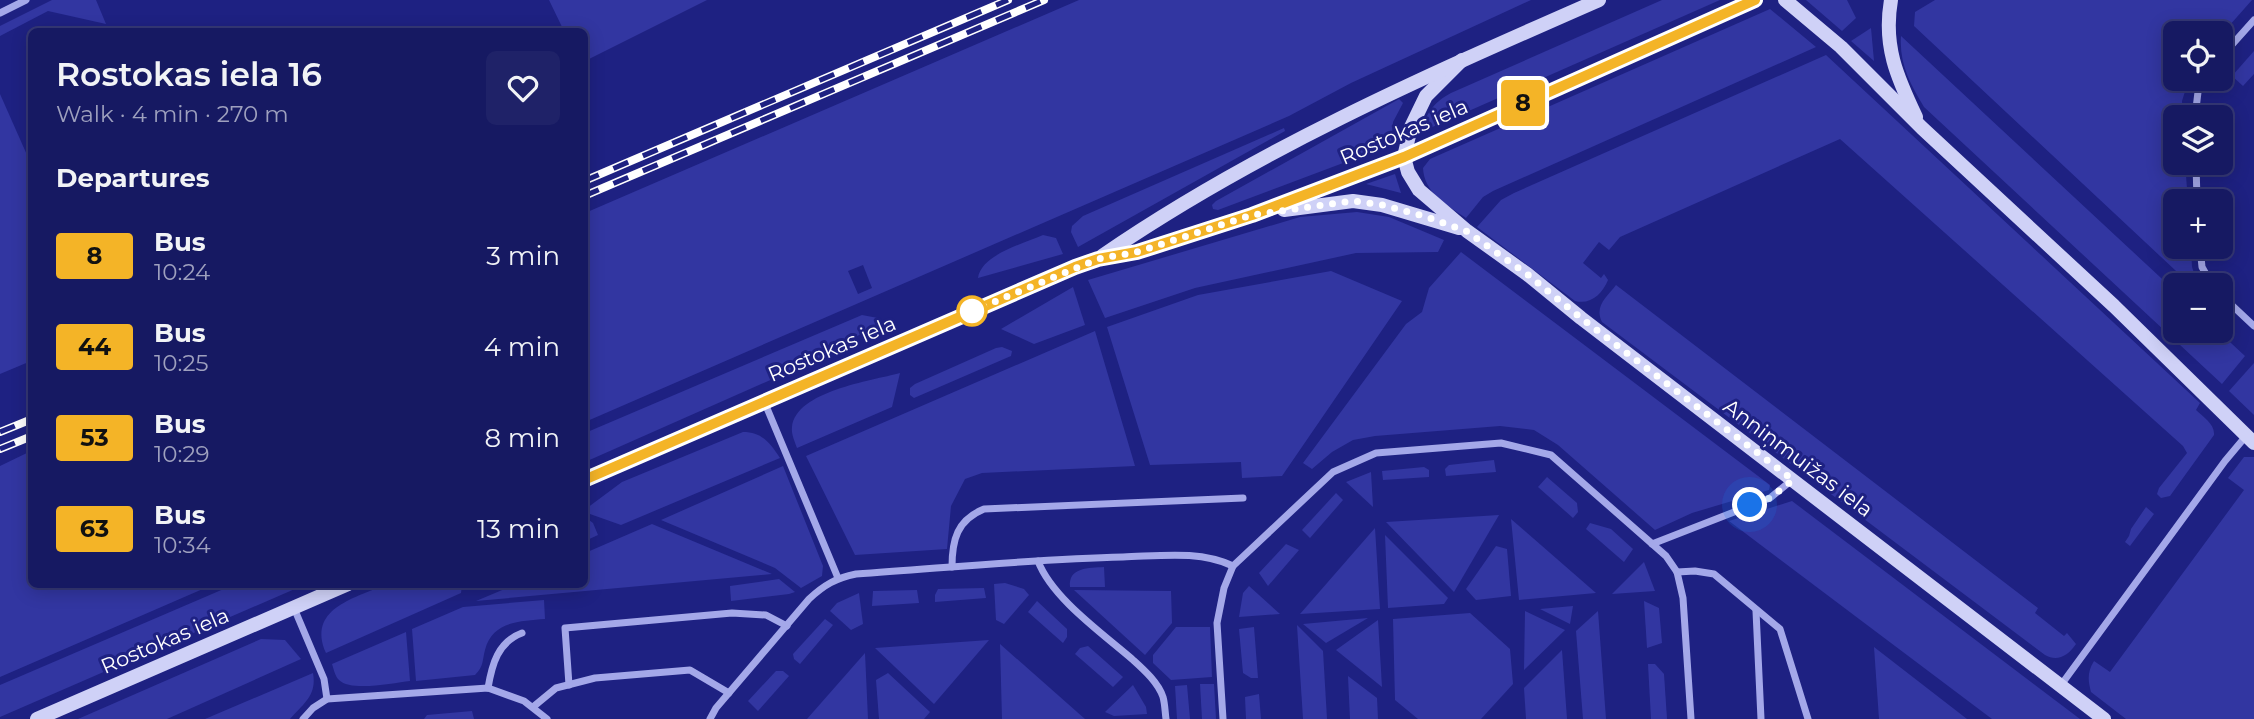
<!DOCTYPE html>
<html lang="en">
<head>
<meta charset="utf-8">
<style>
	body { margin:0; font-family:Montserrat,sans-serif; background:#1f2268; color:#f1f3f6; height:100vh; display:flex; flex-direction:column; font-size:26px; white-space:nowrap }
	* { box-sizing:border-box; margin:0 }
	p { font-size:23px; color:#9ea0be }
	.icon { flex:none; width:38px; height:38px; fill:none; stroke:currentColor; stroke-width:2; stroke-linecap:round; stroke-linejoin:round }
	.map { position:relative; flex:1; overflow:hidden }
	.sheet { position:absolute; left:28px; top:28px; width:560px; height:560px; display:flex; flex-direction:column; background:#161962; border-radius:10px; box-shadow:0 4px 18px #0003,0 0 0 2px #353877 }
	.sheet>* { flex:none }
	.badge { padding:0 14px; border-radius:5px; font-size:24px; line-height:46px }
	.tools { position:absolute; left:2163px; top:21px; display:grid; gap:14px }
	.tools a { display:grid; place-items:center; width:70px; height:70px; border-radius:10px; background:#161962; box-shadow:0 4px 18px #0003,0 0 0 2px #353877; font-size:35px }
	.you { position:absolute; width:35px; height:35px; margin:-18px; border:5px solid #fff; border-radius:50%; background:#1a73e8; box-shadow:0 0 0 10px #1a73e833 }
	.map>.badge { position:absolute; translate:-50% -50%; box-shadow:0 0 0 4px #fff }
	h2 { padding:0 28px; font-size:26px; line-height:63px }
	.round { display:grid; place-items:center; flex:none; width:74px; height:74px; border-radius:10px; background:#1f2268 }
	.summary { display:flex; align-items:center; justify-content:space-between; height:119px; padding:0 28px }
	h1 { font-size:33px; font-weight:600; line-height:52px }
	ul { padding:0; list-style:none }
	li { display:flex; align-items:center; gap:21px; height:91px; padding:0 28px }
	li div { flex:1 }
	li b { display:block; font-size:26px }
	li em { font-style:normal }
	li .badge { min-width:77px; font-weight:700; text-align:center }
	.map>svg:first-child { display:block }
</style>
</head>
<body>
<div class="map">
<svg width="2254" height="719" viewBox="0 0 2254 719">
	<rect width="100%" height="100%" fill="#1e2182"/>
	<!-- green -->
	<g fill="#3236a1" fill-rule="evenodd">
		<polygon points="52,0 96,0 106,24 48,11 0,36 0,26"/>
		<polygon points="549,0 707,0 585,61 584,32 564,31"/>
		<path d="M1079 0H1531L1351 83 1289 116 585 422V213ZM863 265 872 288 858 294 848 271Z"/>
		<path d="M1662 0H1720L1421 132C1426 113 1434 102 1451 93Z"/>
		<polygon points="1806,0 1847,0 1856,18 1842,31"/>
		<polygon points="1935,0 2252,0 2221,35 2221,33 2175,33 2175,79 2189,79 2182,101 2183,117 2175,117 2175,163 2185,163 2188,201 2175,201 2175,247 2191,247 2192,267 2198,285 2191,285 1914,26 1915,12"/>
		<path d="M1770 9 1816 47 1493 191 1483 197 1466 218C1447 205 1424 193 1423 168L1430 159Z"/>
		<polygon points="1871,28 1874,61 1851,41"/>
		<path d="M1901 36 2175 291V331H2218L2245 356 2222 384 1924 107C1910 84 1899 63 1901 36Z"/>
		<polygon points="2254,51 2254,74 2243,86 2232,76"/>
		<path d="M1826 55 2200 403 2196 410C2203 417 2215 424 2214 435L2170 496 2161 498 2157 494 2159 488 2187 453 2183 446 1840 139 1620 237 1609 250 1599 242 1583 263 1601 278 1604 274 1608 280C1602 294 1591 305 1575 301L1477 227 1501 200 1514 193Z"/>
		<polygon points="0,94 31,164 31,361 0,374"/>
		<polygon points="1399,99 1403,103 1393,122 1391,145 1218,210 1213,209 1212,205 1216,201"/>
		<polygon points="1284,128 1285,131 1078,247 1071,232 1072,226 1083,216"/>
		<polygon points="2221,128 2228,128 2230,174 2214,175 2213,163 2221,163"/>
		<polygon points="1395,174 1401,193 1366,184"/>
		<polygon points="2231,195 2234,241 2221,242 2221,201 2215,201 2215,196"/>
		<polygon points="1357,212 1389,217 1444,240 1438,252 1356,253 1195,288 1105,318 1088,280 1300,217"/>
		<path d="M1043 235 1056 238 1063 254 978 278C981 255 1022 244 1043 235Z"/>
		<polygon points="1461,252 1770,485 1769,490 1692,513 1655,530 1558,445 1534,430 1500,426 1375,436 1353,440 1332,452 1312,469 1303,463 1406,324 1422,312 1429,288"/>
		<polygon points="1331,271 1402,301 1282,476 1242,478 1241,462 1150,465 1107,327 1198,295"/>
		<path d="M1616 285 2038 608 2035 613 2064 636 2067 633 2076 644C2068 656 2057 662 2045 655L1602 322C1594 306 1607 297 1616 285Z"/>
		<polygon points="1073,287 1085,325 1034,344 1001,329"/>
		<polygon points="862,315 878,318 880,322 827,355 585,462 585,433"/>
		<polygon points="1095,331 1135,466 982,473 965,479 951,506 947,549 855,555 806,456"/>
		<polygon points="1002,347 1012,351 1011,356 914,398 910,395 910,388 915,384 996,348"/>
		<polygon points="2254,363 2254,415 2229,391"/>
		<path d="M900 373 892 407 797 448C795 442 791 434 792 427 796 391 871 381 900 373Z"/>
		<path d="M743 432C762 432 770 443 780 458L621 525 590 514 587 508 622 482Z"/>
		<polygon points="31,451 32,584 212,585 0,677 0,466"/>
		<path d="M2244 457H2254V719H2126L2091 692C2088 681 2087 672 2094 661L2110 672 2244 490 2228 478Z"/>
		<polygon points="1494,460 1496,472 1446,476 1445,469 1449,465"/>
		<polygon points="783,466 823,566 822,576 801,588 775,568 661,520"/>
		<polygon points="1424,467 1429,470 1429,477 1383,480 1382,471"/>
		<polygon points="1371,472 1373,507 1346,482"/>
		<polygon points="1547,477 1577,503 1578,512 1573,518 1538,487"/>
		<polygon points="1336,493 1343,500 1310,538 1302,530"/>
		<polygon points="1792,501 2080,719 1992,719 1729,521"/>
		<polygon points="2146,507 2154,514 2130,546 2125,542 2129,536 2131,529"/>
		<polygon points="1499,515 1454,592 1386,522"/>
		<polygon points="585,517 593,523 598,535 585,541"/>
		<polygon points="1511,519 1596,593 1519,600"/>
		<polygon points="1590,523 1611,529 1633,549 1624,562 1586,529"/>
		<polygon points="652,524 772,574 476,601 514,585 584,584 585,553"/>
		<polygon points="1375,528 1380,609 1300,614"/>
		<polygon points="1385,535 1448,598 1444,604 1388,608"/>
		<polygon points="1286,544 1299,550 1268,586 1259,573"/>
		<polygon points="1496,546 1507,549 1511,596 1476,600 1466,589"/>
		<polygon points="1644,562 1655,591 1612,594"/>
		<path d="M1104 567 1105 587H1070C1068 567 1089 568 1104 567Z"/>
		<polygon points="779,579 795,592 789,594 731,601 730,586"/>
		<polygon points="1005,583 1024,589 1029,595 1004,624 996,620 994,584"/>
		<polygon points="233,585 304,585 0,717 0,685"/>
		<path d="M384 585H462L461 593 326 653C307 609 353 599 384 585Z"/>
		<polygon points="1249,586 1280,614 1239,617 1243,593"/>
		<polygon points="984,588 986,598 935,602 935,595 938,589"/>
		<polygon points="917,590 919,603 872,606 873,591"/>
		<polygon points="1074,590 1171,591 1172,623 1145,655"/>
		<polygon points="859,593 863,624 851,630 830,611 837,603"/>
		<path d="M544 600 545 619C521 621 492 621 485 650 482 661 484 666 475 675L416 681 412 629 463 607Z"/>
		<polygon points="1037,601 1067,629 1067,637 1063,643 1028,612"/>
		<polygon points="1644,601 1659,608 1662,643 1647,648"/>
		<polygon points="1573,606 1570,624 1540,609"/>
		<polygon points="1525,611 1565,630 1524,670"/>
		<polygon points="1598,611 1606,719 1583,719 1576,631"/>
		<polygon points="1470,613 1510,649 1513,684 1481,719 1418,719 1395,700 1393,619"/>
		<polygon points="1368,618 1326,643 1303,624"/>
		<polygon points="825,619 833,625 800,664 794,659 793,654"/>
		<polygon points="1378,620 1382,687 1336,650"/>
		<polygon points="1297,625 1323,651 1327,719 1303,719"/>
		<polygon points="1176,627 1210,627 1212,677 1171,680 1153,663 1153,655"/>
		<polygon points="1254,627 1258,678 1251,678 1243,673 1239,629"/>
		<path d="M406 632 410 681C393 683 351 692 339 680 335 676 334 670 332 664Z"/>
		<polygon points="261,639 285,640 301,659 167,719 78,719"/>
		<polygon points="989,640 934,704 875,648"/>
		<polygon points="1000,644 1085,719 1002,719"/>
		<polygon points="1088,646 1123,677 1113,687 1075,654 1080,648"/>
		<polygon points="1874,647 1967,719 1879,719"/>
		<polygon points="1562,650 1567,719 1526,719 1524,688"/>
		<polygon points="865,653 868,719 807,719"/>
		<polygon points="1648,664 1655,664 1664,674 1667,719 1651,719"/>
		<polygon points="776,671 783,671 789,676 758,711 748,701"/>
		<path d="M313 673C317 695 304 703 290 719H205Z"/>
		<polygon points="888,673 930,712 924,719 879,719 876,680"/>
		<polygon points="1348,676 1377,698 1378,719 1350,719"/>
		<polygon points="1200,684 1214,684 1216,719 1202,719"/>
		<polygon points="1133,685 1146,707 1147,714 1114,716 1105,712"/>
		<polygon points="1187,685 1190,719 1177,719 1175,686"/>
		<polygon points="1259,694 1261,719 1246,719 1245,697"/>
		<polygon points="472,711 474,719 424,719 427,715"/>
	</g>
	<g fill="none" stroke-linecap="round" stroke-linejoin="round">
		<!-- street -->
		<g stroke="#a4a8e9" stroke-width="7">
			<polyline points="0,13 26,0"/>
			<polyline points="2221,57 2254,20"/>
			<polyline points="2195,117 2198,92 2203,79"/>
			<polyline points="2196,163 2197,201"/>
			<polyline points="2200,247 2202,267 2212,285"/>
			<polyline points="2221,295 2254,326"/>
			<polyline points="764,401 838,578"/>
			<polyline points="1652,544 1770,498 1792,480"/>
			<path d="M1038 561C1052 598 1102 633 1132 659 1143 669 1158 682 1163 697 1165 704 1165 712 1166 719"/>
			<path d="M952 567C952 540 957 520 984 509L1243 498"/>
			<polyline points="1677,572 1695,571 1714,574 1780,629 1808,719"/>
			<polyline points="294,608 324,679 327,699"/>
			<polyline points="1756,611 1761,719"/>
			<polyline points="569,685 565,628 732,613 766,615 787,626"/>
			<polyline points="2061,685 2225,461 2246,436"/>
			<path d="M488 688C492 664 498 642 522 633"/>
			<polyline points="533,707 556,688 595,678 690,670 729,693"/>
			<polyline points="303,719 313,708 327,699 488,688 524,701 547,719"/>
			<path d="M710 719 716 708 809 599C824 585 836 578 856 574 945 568 1034 559 1123 557 1160 556 1199 550 1233 566"/>
			<polyline points="1223,719 1217,623 1224,588 1233,566 1333,472 1376,453 1501,443 1551,455 1666,556 1677,572 1683,598 1691,719"/>
		</g>
		<!-- secondary -->
		<g stroke="#cfd1f7" stroke-width="14">
			<polyline points="1785,0 1841,47 1922,128 2114,306 2254,443"/>
			<path d="M1891 0C1883 46 1897 77 1916 117"/>
			<polyline points="1462,60 1426,96 1411,127 1404,157 1408,172 1419,190 1467,231 1527,274 1581,318 2104,719"/>
			<polyline points="1284,210 1353,201 1382,205 1459,228"/>
			<path d="M1102 256C1256 150 1428 75 1599 0"/>
			<polyline points="584,480 1075,267 1098,259 1137,252 1252,215 1404,157 1755,0"/>
			<polyline points="37,719 348,584"/>
		</g>
		<defs>
			<g id="rail">
				<polyline points="584,181 1008,0"/>
				<polyline points="584,196 1044,0"/>
				<polyline points="0,432 32,419"/>
				<polyline points="0,449 32,436"/>
			</g>
		</defs>
		<!-- rail casing -->
		<use href="#rail" stroke="#fff" stroke-width="8"/>
		<!-- rail -->
		<use href="#rail" stroke="#1e2182" stroke-width="5" stroke-dasharray="16" stroke-linecap="butt"/>
	</g>
	<g fill="none" stroke-linecap="round" stroke-linejoin="round">
		<defs>
			<polyline id="line" points="584,480 1075,267 1098,259 1137,252 1252,215 1404,157 1755,0"/>
		</defs>
		<!-- line casing -->
		<use href="#line" stroke="#fff" stroke-width="16"/>
		<!-- line -->
		<use href="#line" stroke="#f4b427" stroke-width="10"/>
		<!-- walk -->
		<polyline stroke="#fff" stroke-width="7" stroke-dasharray="0 12.6" points="972,311 1098,259 1137,252 1252,215 1353,201 1382,205 1427,217 1466,231 1527,274 1581,318 1793,480 1770,498 1750,505"/>
	</g>
	<!-- markers -->
	<circle fill="#fff" stroke="#f4b427" stroke-width="3.5" cx="972" cy="311" r="14"/>
	<g text-anchor="middle" stroke-width="6" stroke-linejoin="round" paint-order="stroke">
		<!-- street labels -->
		<g font-size="21" fill="#fff" stroke="#1e2182">
			<text transform="translate(1404 132) rotate(-23)" y="7">Rostokas iela</text>
			<text transform="translate(832 349) rotate(-23)" y="7">Rostokas iela</text>
			<text transform="translate(1798 458) rotate(37)" y="7">Anniņmuižas iela</text>
			<text transform="translate(165 641) rotate(-23)" y="7">Rostokas iela</text>
		</g>
	</g>
</svg>
<div class="tools">
<a><svg class="icon" aria-label="locate" viewBox="0 0 24 24"><circle cx="12" cy="12" r="6"/><path d="M12 2v4M12 18v4M2 12h4M18 12h4"/></svg></a>
<a><svg class="icon" aria-label="layers" viewBox="0 0 24 24"><path d="M12 4l9 5-9 5-9-5zM3 14l9 5 9-5"/></svg></a>
<a>+</a>
<a>−</a>
</div>
<div class="you" style="left:1750px;top:505px"></div>
<b class="badge" style="left:1523px;top:103px;background:#f4b427;color:#111">8</b>
<section class="sheet">
<div class="summary"><div><h1>Rostokas iela 16</h1><p>Walk · 4 min · 270 m</p></div><a class="round"><svg class="icon" aria-label="heart" viewBox="0 0 24 24"><path d="M12 20l-8-8c-3-5 5-10 8-4 3-6 11-1 8 4z"/></svg></a></div>
<h2>Departures</h2>
<ul>
<li><span class="badge" style="background:#f4b427;color:#111">8</span><div><b>Bus</b><p>10:24</p></div><em>3 min</em></li>
<li><span class="badge" style="background:#f4b427;color:#111">44</span><div><b>Bus</b><p>10:25</p></div><em>4 min</em></li>
<li><span class="badge" style="background:#f4b427;color:#111">53</span><div><b>Bus</b><p>10:29</p></div><em>8 min</em></li>
<li><span class="badge" style="background:#f4b427;color:#111">63</span><div><b>Bus</b><p>10:34</p></div><em>13 min</em></li>
</ul>
</section>
</div>
</body>
</html>
